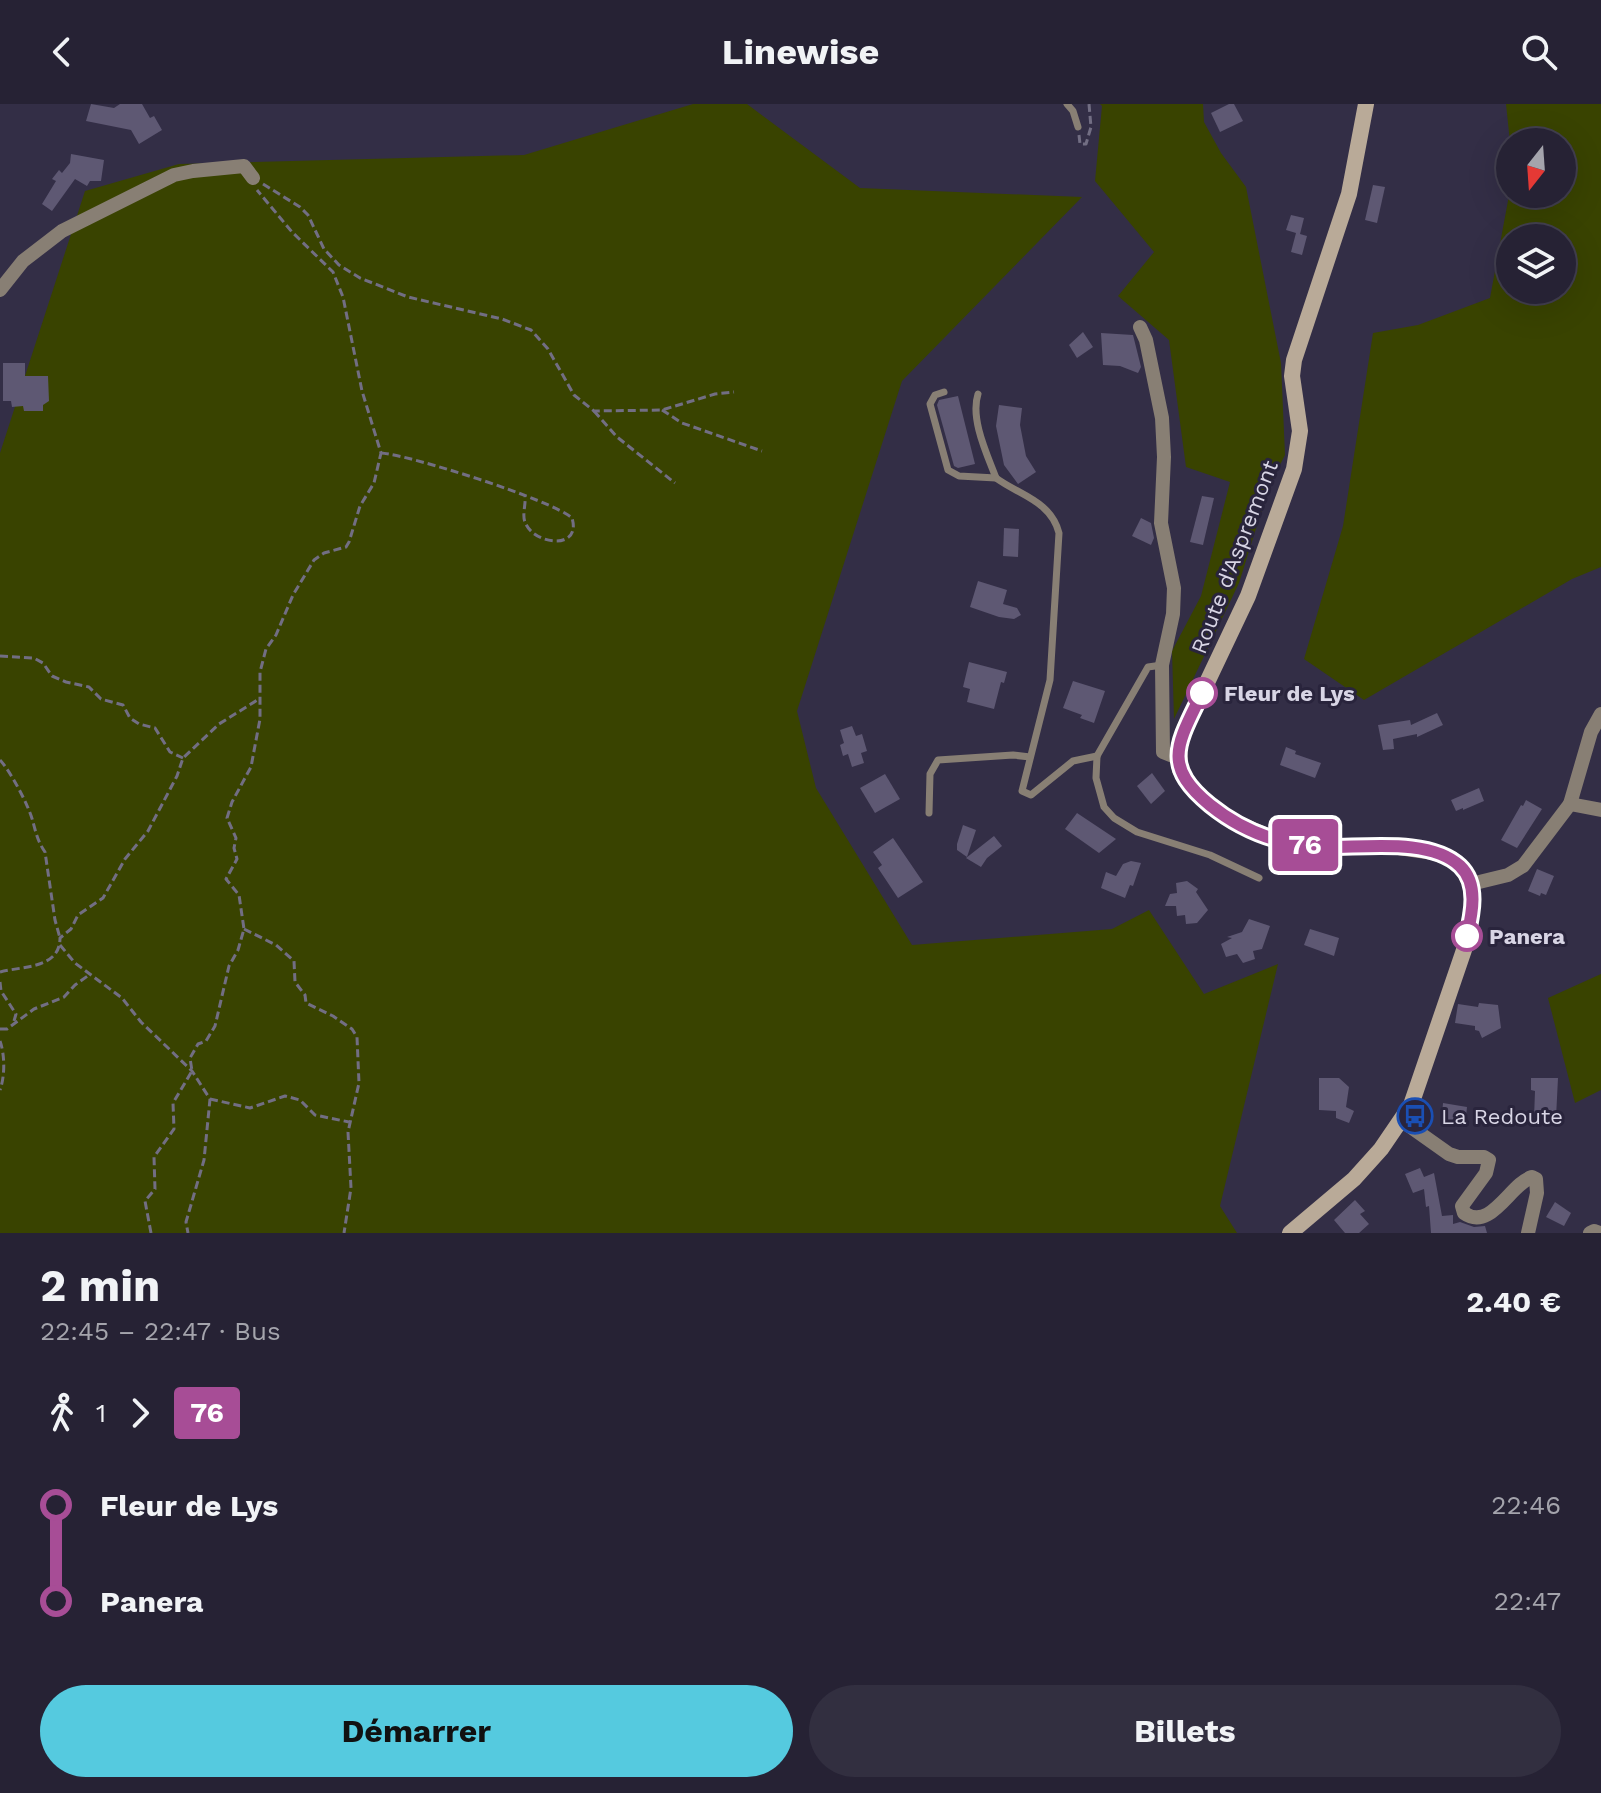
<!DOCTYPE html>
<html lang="fr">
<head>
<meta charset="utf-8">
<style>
	body { margin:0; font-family:"Work Sans",sans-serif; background:#322f40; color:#f1f3f6; height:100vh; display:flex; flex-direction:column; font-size:30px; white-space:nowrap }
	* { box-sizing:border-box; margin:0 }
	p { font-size:26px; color:#a4a4ac }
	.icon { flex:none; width:44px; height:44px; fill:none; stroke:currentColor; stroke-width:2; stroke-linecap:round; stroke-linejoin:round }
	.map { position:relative; height:1129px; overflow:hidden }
	.side { display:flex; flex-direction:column; background:#262234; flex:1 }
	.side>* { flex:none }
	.badge { padding:0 16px; border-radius:6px; font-size:28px; line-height:52px }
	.needle { width:52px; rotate:197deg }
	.buttons { position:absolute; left:1496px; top:24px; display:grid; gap:16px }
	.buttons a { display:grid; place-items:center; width:80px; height:80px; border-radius:50%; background:#262234; box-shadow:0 8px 32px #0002,0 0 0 2px #423f4f; font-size:40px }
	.map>.badge { position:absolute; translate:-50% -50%; box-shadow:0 0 0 4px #fff }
	.legs { display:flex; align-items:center; gap:12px; height:88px; padding:0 40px; font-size:26px }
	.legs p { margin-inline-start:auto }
	.summary { display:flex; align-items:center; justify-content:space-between; height:136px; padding:0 40px }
	h1 { font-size:44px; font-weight:700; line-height:60px }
	.action { display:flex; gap:16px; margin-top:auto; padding:16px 40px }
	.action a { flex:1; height:92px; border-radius:48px; background:#55cadf; color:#111; font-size:32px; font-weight:700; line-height:92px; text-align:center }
	.action a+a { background:#322f40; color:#f1f3f6 }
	ul { padding:0 40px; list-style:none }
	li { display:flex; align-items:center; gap:28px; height:96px; font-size:30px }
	li i { display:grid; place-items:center; width:12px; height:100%; margin:0 10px; background:currentColor }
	li i::after { content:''; width:20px; height:20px; margin:-10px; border:6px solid; border-radius:50%; background:#262234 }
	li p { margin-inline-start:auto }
	li:first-child i { background:linear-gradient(#0000 50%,currentColor 0) }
	li:last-child i { background:linear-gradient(currentColor 50%,#0000 0) }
	header { display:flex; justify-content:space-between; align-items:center; height:104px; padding:0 40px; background:#262234; font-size:36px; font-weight:700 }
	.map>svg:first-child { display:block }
</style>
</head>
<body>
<header><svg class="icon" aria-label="back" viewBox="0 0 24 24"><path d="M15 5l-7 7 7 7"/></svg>Linewise<svg class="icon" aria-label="search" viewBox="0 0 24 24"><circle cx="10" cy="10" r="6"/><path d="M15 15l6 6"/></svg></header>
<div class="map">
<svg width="1601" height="1129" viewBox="0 0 1601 1129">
	<rect width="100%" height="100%" fill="#332e46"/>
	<!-- green -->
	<g fill="#394300" fill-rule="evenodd">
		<polygon points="693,0 747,0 860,84 1082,93 902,277 797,607 816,684 912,841 1112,825 1149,806 1204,890 1278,860 1220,1102 1237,1129 0,1129 0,349 85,87 179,60 524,51"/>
		<polygon points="1100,0 1203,0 1204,18 1221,49 1246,83 1281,259 1285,351 1270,380 1239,479 1174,615 1172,547 1201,492 1230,378 1186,363 1169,236 1118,192 1154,148 1095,77 1102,2"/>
		<path d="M1506 0H1601V463L1572 475 1364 596 1304 555 1343 422 1373 229 1418 221 1490 194 1510 86V90H1562V38H1510ZM1562 134V186H1510V134Z"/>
		<polygon points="1601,870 1601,986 1575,999 1548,894"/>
	</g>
	<!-- building -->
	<g fill="#5e5873">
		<polygon points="91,0 114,4 120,0 142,0 150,14 154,12 162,26 139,40 131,26 86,17"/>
		<polygon points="1229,0 1234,0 1243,17 1220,28 1211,9"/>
		<polygon points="71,50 104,56 101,77 90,77 87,82 75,75 52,107 42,100 56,77 52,75 59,66 62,69 70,59"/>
		<polygon points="1373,81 1385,83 1377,119 1365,116"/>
		<polygon points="1291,111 1304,114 1300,130 1307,132 1302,151 1291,148 1296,129 1286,126"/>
		<polygon points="1083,228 1093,243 1077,254 1069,241"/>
		<polygon points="1101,229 1133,231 1141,263 1138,269 1120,262 1103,261"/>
		<polygon points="3,259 25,259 25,272 48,272 49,297 43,301 43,307 24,307 23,302 12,303 11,297 3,297"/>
		<polygon points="958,292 975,360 958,364 954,362 937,301 939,296"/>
		<polygon points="999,301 1022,304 1020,321 1026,352 1036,368 1018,380 1004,361 996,322"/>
		<polygon points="1202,392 1214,394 1203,441 1190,438"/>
		<polygon points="1141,414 1151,419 1154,434 1151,441 1132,432"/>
		<polygon points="1004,424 1019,425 1018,453 1003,452"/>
		<polygon points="978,477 1007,486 1003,500 1017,504 1021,511 1014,515 999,513 970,503"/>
		<polygon points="969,558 1007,568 1004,579 1001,578 994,605 967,598 970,585 963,583"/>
		<polygon points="1073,577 1105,587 1094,619 1080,614 1082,611 1063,604"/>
		<polygon points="1437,609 1443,621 1417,633 1417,630 1393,635 1394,645 1383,646 1378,621 1410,616 1411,621"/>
		<polygon points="852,622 856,632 862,630 867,647 861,649 864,659 852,663 848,650 843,652 840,641 844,639 840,626"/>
		<polygon points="1286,643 1296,647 1295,650 1321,659 1315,674 1280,661"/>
		<polygon points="1152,669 1165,687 1151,700 1137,682"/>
		<polygon points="885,670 900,695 875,709 860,684"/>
		<polygon points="1479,684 1484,697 1463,706 1463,704 1456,707 1451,696"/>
		<polygon points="1526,696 1542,705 1517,744 1501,736 1521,701 1523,702"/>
		<polygon points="1077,709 1116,735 1099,749 1065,725"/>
		<polygon points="963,721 976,726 967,753 957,746 957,740"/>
		<polygon points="994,732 1002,742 987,754 981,763 966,754"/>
		<polygon points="893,734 923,778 898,794 878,764 882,761 873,748"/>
		<polygon points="1131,757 1141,759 1133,782 1130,781 1125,794 1101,784 1106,768 1116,772 1123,760"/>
		<polygon points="1537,765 1554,772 1546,791 1541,789 1540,792 1528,787"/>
		<polygon points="1187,777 1198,785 1196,788 1208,806 1197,819 1186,820 1185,811 1177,812 1176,802 1165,802 1170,790 1177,789 1176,779"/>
		<polygon points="1249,815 1270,822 1262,845 1253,847 1255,855 1243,859 1237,850 1226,853 1221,840 1232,834 1227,833 1242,828"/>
		<polygon points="1310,825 1339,834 1334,852 1304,841"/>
		<polygon points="1479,899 1498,901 1501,924 1482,934 1479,927 1475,926 1475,922 1455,919 1458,900 1478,903"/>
		<polygon points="1319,974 1339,974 1349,983 1346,1003 1354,1007 1349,1019 1336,1014 1336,1007 1319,1006"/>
		<polygon points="1531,974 1558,974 1556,1014 1534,1014 1535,987 1531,986"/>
		<polygon points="1443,999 1467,1003 1465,1022 1441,1021"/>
		<polygon points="1420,1064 1424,1073 1434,1069 1442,1112 1453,1111 1453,1120 1460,1118 1474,1123 1485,1122 1487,1129 1431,1129 1429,1102 1426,1103 1424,1085 1413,1089 1405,1070"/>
		<polygon points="1355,1096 1365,1107 1360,1110 1369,1120 1359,1129 1345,1129 1334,1116"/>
		<polygon points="1555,1098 1571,1109 1564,1122 1546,1113"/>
	</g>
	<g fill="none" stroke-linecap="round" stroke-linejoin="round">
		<!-- path -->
		<g stroke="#726e83" stroke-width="3" stroke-dasharray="8 4" stroke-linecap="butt">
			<polyline points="1079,31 1080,40 1086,40 1091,23 1089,0"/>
			<polyline points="263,80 300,103 308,111 324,145 339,161 360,174 408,193 502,215 531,226 548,245 574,291 594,307 662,306 715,290 734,288"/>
			<polyline points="662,306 682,319 762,347"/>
			<polyline points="594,307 617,333 675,379"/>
			<path d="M381 349C410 351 552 396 572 414 582 447 533 441 525 418 522 411 526 400 525 392"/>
			<polyline points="0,552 34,554 43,559 52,572 66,578 89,583 101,595 123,601 130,614 139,620 155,624 170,648 183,654"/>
			<path d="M0 656C11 668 29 702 33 718 36 729 38 738 45 748L55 816 60 834"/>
			<polyline points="244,825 276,841 294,857 295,878 305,891 306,899 333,912 352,925 357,933 359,979 348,1028 351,1084 344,1129"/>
			<polyline points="60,841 75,859 122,894 141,918 192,967 210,995 204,1056 186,1118 188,1129"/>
			<path d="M0 868C22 862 60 865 60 834L71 825 78 811 103 794 125 755 148 727 177 672 183 654 219 620 259 595"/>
			<polyline points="0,878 1,887 16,910 14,917"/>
			<polyline points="0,925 7,925 34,905 64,893 75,881 89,871"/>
			<path d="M0 937C5 951 5 972 0 986"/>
			<polyline points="210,995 250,1004 285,992 300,996 315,1011 349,1018"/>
			<polyline points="151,1129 145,1097 155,1085 154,1053 174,1025 173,999 192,967 190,954 198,940 206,937 215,922 229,862 238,846 244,825 239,791 226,775 237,755 234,744 236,734 227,714 232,698 251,663 260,615 260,568 266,545 276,531 293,491 314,456 324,449 346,443 349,438 360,402 374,379 381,349 362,287 343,193 333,168 292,128 257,86"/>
		</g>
		<!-- lane -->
		<g stroke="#887f74" stroke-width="7">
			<polyline points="1067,0 1073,7 1078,23"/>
			<polyline points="944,288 935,291 930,300 948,366 959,372 996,374"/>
			<path d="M978 290C970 315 987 350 996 374 1019 391 1051 397 1059 429L1050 576 1022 687 1031 691 1073 657 1097 652"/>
			<polyline points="1162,561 1148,563 1097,652 1096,674 1104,703 1114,714 1137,728 1210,751 1259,774"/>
			<polyline points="929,709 930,670 938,656 1013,651 1030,653"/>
		</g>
		<!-- street -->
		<g stroke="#887f74" stroke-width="14">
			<polyline points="0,186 23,157 62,127 174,71 193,67 244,62 253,74"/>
			<polyline points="1140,223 1146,236 1162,314 1164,353 1161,419 1174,484 1173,510 1162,561 1163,648 1178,654"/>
			<polyline points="1570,700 1591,628 1601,610"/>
			<polyline points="1471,780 1508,771 1523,762 1570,700 1601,706"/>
			<path d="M1401 1016 1449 1050 1458 1053H1484L1489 1056 1486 1069 1462 1102 1464 1109C1491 1128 1510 1080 1532 1073L1536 1075 1537 1089 1528 1129"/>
			<polyline points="1590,1129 1594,1127 1600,1129"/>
		</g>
		<!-- secondary -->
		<polyline stroke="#b9aa98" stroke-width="16" points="1290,1129 1354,1075 1381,1045 1411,1001 1465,843 1473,796 1471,780 1463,765 1452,755 1434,748 1399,743 1317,743 1276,736 1232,717 1214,704 1195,688 1180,666 1179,643 1183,629 1248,492 1294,365 1300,327 1292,272 1294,256 1349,90 1366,0"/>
	</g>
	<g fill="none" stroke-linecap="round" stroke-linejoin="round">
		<defs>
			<path id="line-1" d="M1202 589C1178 639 1161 661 1210 701 1241 726 1278 740 1317 743 1358 745 1428 732 1460 762 1479 780 1472 810 1467 832"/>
		</defs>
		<!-- line-1 casing -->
		<use href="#line-1" stroke="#fff" stroke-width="18"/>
		<!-- line-1 -->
		<use href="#line-1" stroke="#a74d96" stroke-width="12"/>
	</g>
	<!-- icons -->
	<defs>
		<symbol id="bus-ring" viewBox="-11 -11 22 22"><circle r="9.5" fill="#29243c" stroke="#1a4fb4" stroke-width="1.5"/><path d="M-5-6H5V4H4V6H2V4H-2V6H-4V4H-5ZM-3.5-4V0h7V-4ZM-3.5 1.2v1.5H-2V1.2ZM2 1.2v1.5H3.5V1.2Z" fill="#1a4fb4"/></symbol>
	</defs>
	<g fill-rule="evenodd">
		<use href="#bus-ring" x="1395" y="992" width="40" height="40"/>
	</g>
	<!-- markers -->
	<g fill="#fff" stroke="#a74d96" stroke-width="4">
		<circle cx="1202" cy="589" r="14"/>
		<circle cx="1467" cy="832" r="14"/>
	</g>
	<g text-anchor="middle" stroke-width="6" stroke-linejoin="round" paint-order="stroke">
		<!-- street labels -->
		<g font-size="22" fill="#d8d5e5" stroke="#29243c">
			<text transform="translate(1234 453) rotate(-69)" y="8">Route d'Aspremont</text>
		</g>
		<!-- stop labels -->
		<g font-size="22" font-weight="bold" fill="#d8d5e5" stroke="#29243c" text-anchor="start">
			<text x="1224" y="597">Fleur de Lys</text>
			<text x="1489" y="840">Panera</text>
		</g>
		<!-- poi labels -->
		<g font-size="22" fill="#d8d5e5" stroke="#29243c" text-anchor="start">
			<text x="1441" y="1020">La Redoute</text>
		</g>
	</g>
</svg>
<div class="buttons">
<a><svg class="needle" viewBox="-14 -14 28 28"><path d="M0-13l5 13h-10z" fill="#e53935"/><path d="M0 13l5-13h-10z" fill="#a4a4ac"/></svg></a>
<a><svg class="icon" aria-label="layers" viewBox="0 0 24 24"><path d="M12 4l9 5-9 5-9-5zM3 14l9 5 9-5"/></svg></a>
</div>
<b class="badge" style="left:1305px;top:741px;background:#a74d96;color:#fff">76</b>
</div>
<section class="side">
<div class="summary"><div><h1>2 min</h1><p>22:45 – 22:47 · Bus</p></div><b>2.40 €</b></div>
<div class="legs"><svg class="icon" aria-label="walk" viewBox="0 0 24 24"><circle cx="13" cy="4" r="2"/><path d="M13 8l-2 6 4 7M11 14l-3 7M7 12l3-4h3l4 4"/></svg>1<svg class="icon" aria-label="forward" viewBox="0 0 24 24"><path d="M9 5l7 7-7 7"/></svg><b class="badge" style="background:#a74d96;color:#fff">76</b></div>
<ul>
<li><i style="color:#a74d96"></i><b>Fleur de Lys</b><p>22:46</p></li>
<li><i style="color:#a74d96"></i><b>Panera</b><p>22:47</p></li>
</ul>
<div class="action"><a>Démarrer</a><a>Billets</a></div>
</section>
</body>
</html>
